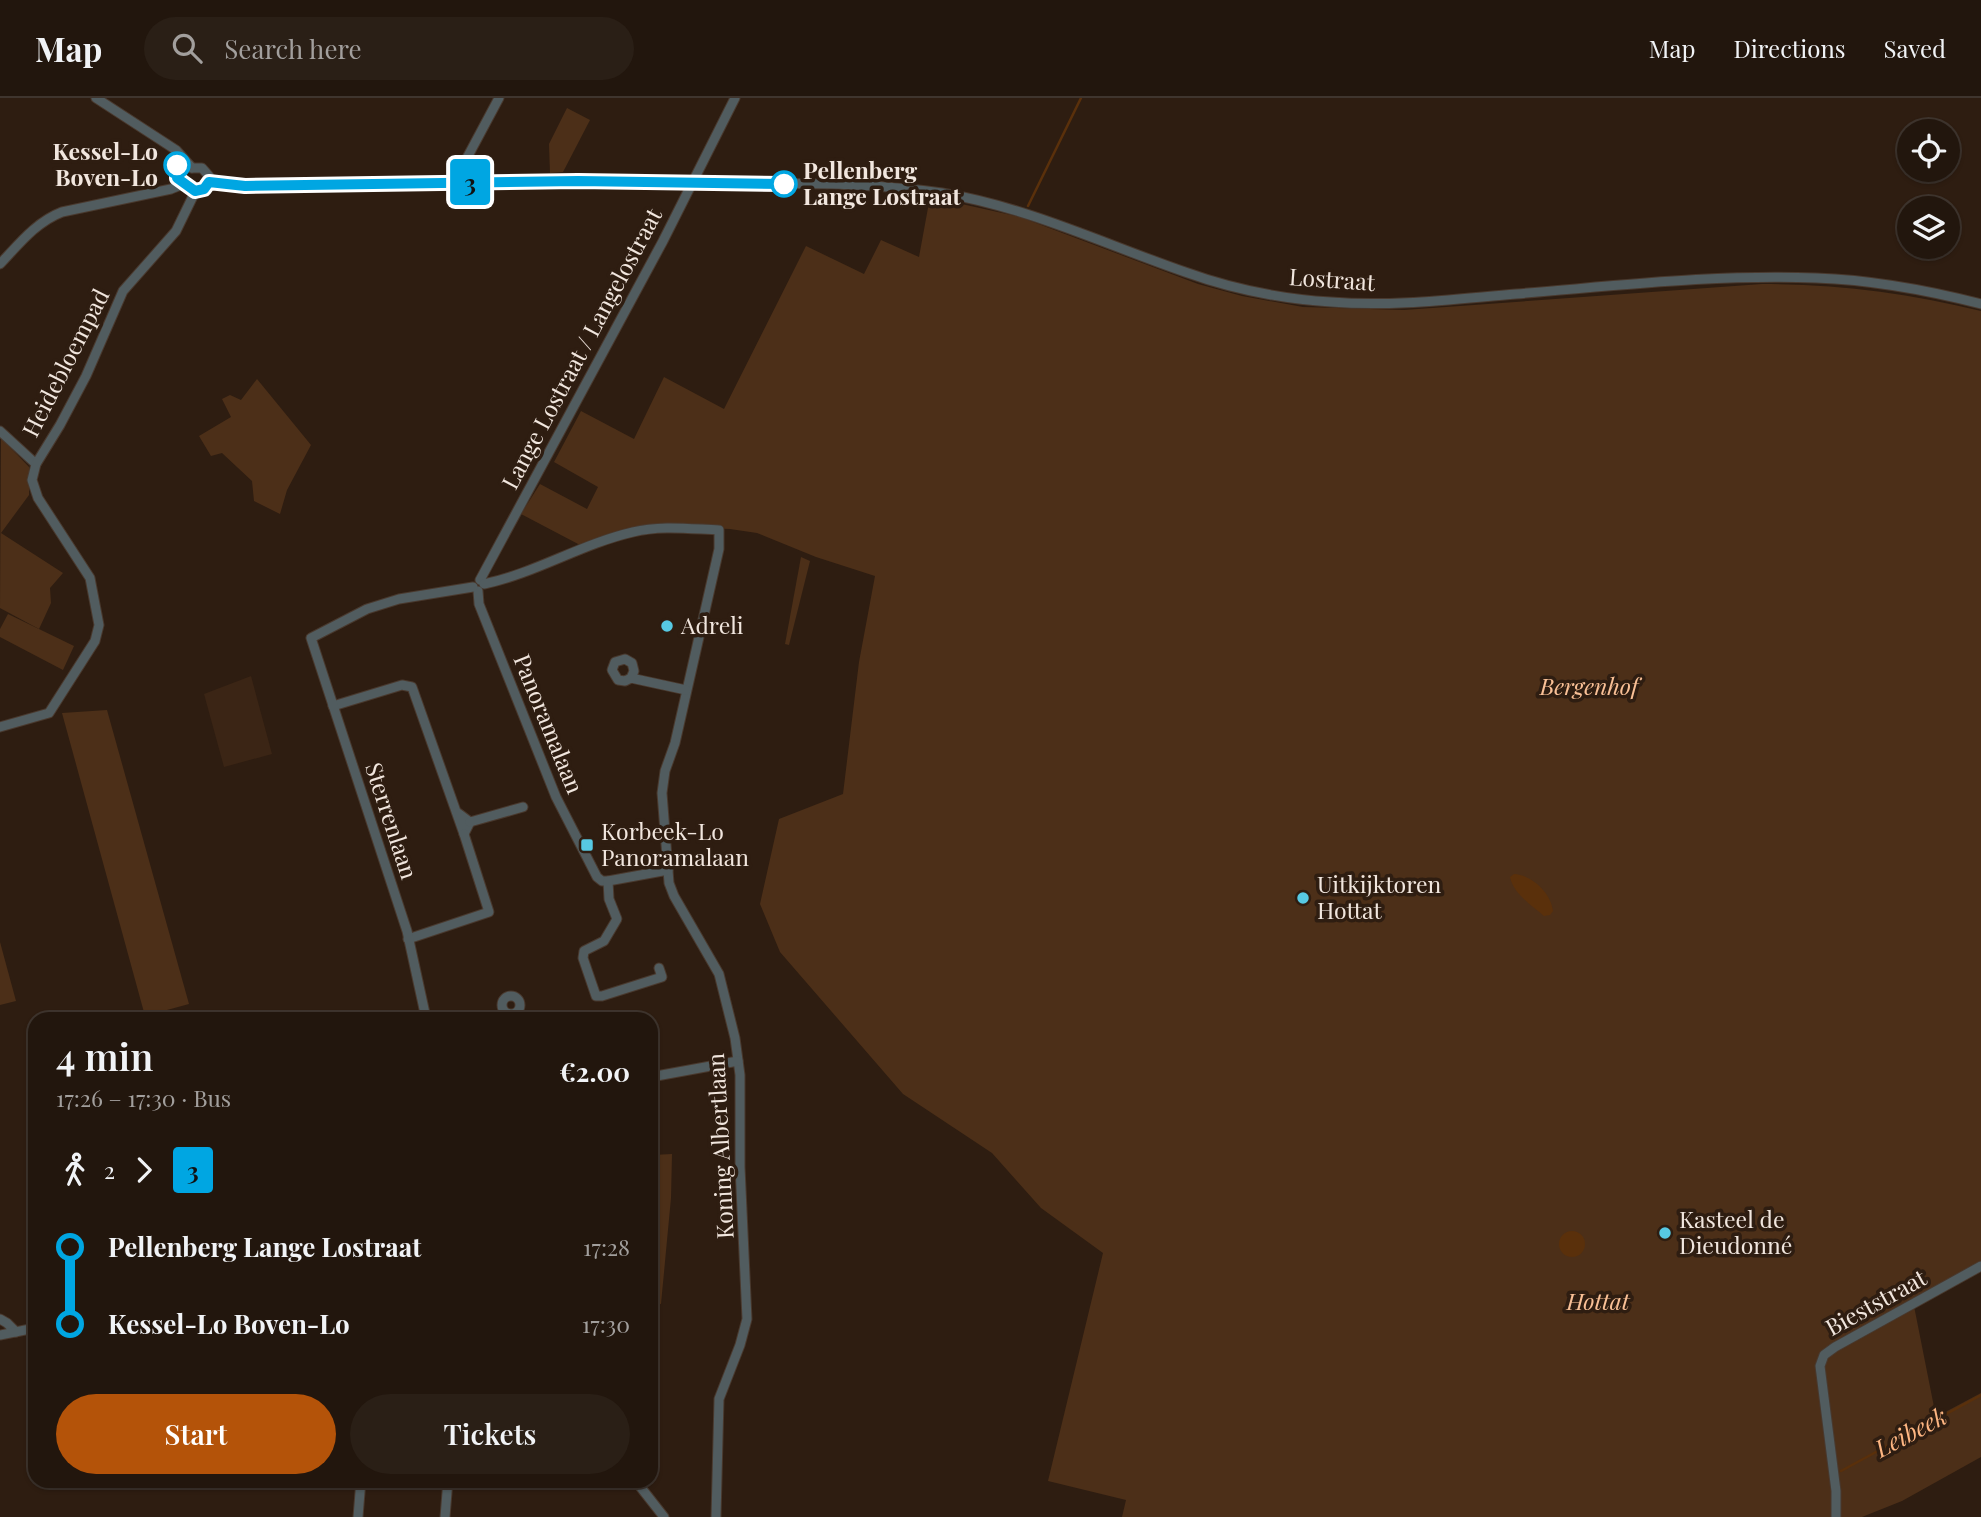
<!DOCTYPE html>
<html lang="en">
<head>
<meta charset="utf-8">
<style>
	body { margin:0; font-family:"Playfair Display",serif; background:#2a1f16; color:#f1f3f6; height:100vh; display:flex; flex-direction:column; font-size:26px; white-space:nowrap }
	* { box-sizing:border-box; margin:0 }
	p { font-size:23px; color:#a29f9d }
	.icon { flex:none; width:38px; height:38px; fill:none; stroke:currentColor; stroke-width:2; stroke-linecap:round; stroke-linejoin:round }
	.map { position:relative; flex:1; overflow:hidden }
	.panel { position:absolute; left:28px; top:914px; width:630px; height:476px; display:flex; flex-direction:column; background:#22160d; border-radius:21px; box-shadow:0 2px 5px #0004,0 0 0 2px #3f352e }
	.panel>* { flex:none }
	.badge { padding:0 14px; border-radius:5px; font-size:24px; line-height:46px }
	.tools { position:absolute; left:1897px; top:21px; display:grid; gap:14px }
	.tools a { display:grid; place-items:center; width:63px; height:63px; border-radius:50%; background:#22160d; box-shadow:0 2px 5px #0004,0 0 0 2px #3f352e; font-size:35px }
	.map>.badge { position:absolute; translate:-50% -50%; box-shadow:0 0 0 4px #fff }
	.legs { display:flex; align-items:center; gap:10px; height:77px; padding:0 28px; font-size:23px }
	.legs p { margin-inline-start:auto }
	.overview { display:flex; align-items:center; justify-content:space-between; height:119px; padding:0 28px }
	h1 { font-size:38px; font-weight:600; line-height:52px }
	.button { display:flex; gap:14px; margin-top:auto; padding:14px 28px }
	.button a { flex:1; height:80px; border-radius:42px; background:#b45309; color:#fff; font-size:28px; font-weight:600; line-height:80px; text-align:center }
	.button a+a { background:#2a1f16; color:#f1f3f6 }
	ul { padding:0 28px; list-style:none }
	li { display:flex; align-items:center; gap:24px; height:77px; font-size:26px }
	li i { display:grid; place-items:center; width:10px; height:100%; margin:0 9px; background:currentColor }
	li i::after { content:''; width:18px; height:18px; margin:-9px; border:5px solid; border-radius:50%; background:#22160d }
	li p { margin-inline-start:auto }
	li:first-child i { background:linear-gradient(#0000 50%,currentColor 0) }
	li:last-child i { background:linear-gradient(currentColor 50%,#0000 0) }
	header { display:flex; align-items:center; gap:42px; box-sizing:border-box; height:98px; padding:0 35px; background:#22160d; border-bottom:2px solid #3f352e }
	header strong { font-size:33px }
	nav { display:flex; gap:38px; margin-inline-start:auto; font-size:24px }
	.search { width:490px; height:63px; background:#2a1f16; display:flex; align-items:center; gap:18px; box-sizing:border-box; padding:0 24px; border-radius:38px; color:#a29f9d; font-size:26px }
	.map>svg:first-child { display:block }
</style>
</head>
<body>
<header>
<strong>Map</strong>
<div class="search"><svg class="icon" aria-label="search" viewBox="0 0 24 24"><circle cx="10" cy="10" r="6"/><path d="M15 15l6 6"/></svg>Search here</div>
<nav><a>Map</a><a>Directions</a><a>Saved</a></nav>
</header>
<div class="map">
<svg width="1981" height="1419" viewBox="0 0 1981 1419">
	<rect width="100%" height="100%" fill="#2e1d11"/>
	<!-- built -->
	<polygon fill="#3b2515" points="251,578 272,656 224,669 204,596"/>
	<!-- green -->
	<g fill="#4c2f18">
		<polygon points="567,10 590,22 563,74 550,75 549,46"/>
		<path d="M930 99 1020 119 1198 186 1242 198 1303 209 1404 212 1762 186C1837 186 1908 195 1981 213V1165L1821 1255 1836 1412 1834 1419H1122L1126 1402 1048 1383 1103 1155 1041 1110 992 1055 903 996 780 854 760 806 779 721 843 696 859 564 875 478 816 459 757 435 730 431 653 428 580 447 521 416 540 386 587 411 598 389 554 364 581 313 634 341 664 279 724 311 806 148 864 176 881 142 919 159Z"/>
		<polygon points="257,281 311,347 287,392 280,416 254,403 252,383 222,355 211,358 199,338 231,319 222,301 230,297 241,302"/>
		<polygon points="1,340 29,369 29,397 1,435 63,475 50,490 51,505 39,531 0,510"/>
		<polygon points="801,459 810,463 789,547 785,546"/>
		<polygon points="8,516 74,548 63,572 0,539 0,531"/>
		<polygon points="107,612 189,906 145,918 62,615"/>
		<polygon points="0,844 16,903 0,907"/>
		<polygon points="651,1049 653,1057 672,1056 671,1100 661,1206 651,1205"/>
		<polygon points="1914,1208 1936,1319 1981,1295 1981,1359 1902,1403 1862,1419 1839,1419 1822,1266 1824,1260"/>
	</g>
	<!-- water -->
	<g fill="#5a300b">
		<path d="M1514 776C1532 777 1551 795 1553 813L1550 817 1544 818C1532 808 1513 795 1510 779Z"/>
		<circle cx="1572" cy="1146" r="13"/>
	</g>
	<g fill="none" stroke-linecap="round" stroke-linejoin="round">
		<!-- stream -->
		<g stroke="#5a300b" stroke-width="2.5">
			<polyline points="1028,108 1081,0"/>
			<polyline points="1841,1373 1981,1297"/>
		</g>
		<defs>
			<g id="minor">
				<polyline points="96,0 176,52 192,70"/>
				<polyline points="192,70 202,70 209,78 207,88 196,92"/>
				<path d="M209 84 245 88C398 85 551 83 704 85 783 86 863 83 942 95 1027 109 1104 146 1185 174 1232 191 1282 201 1331 204 1393 209 1455 201 1516 196 1616 188 1716 176 1816 180 1872 182 1927 192 1981 206"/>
				<polyline points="457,84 461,71 499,0"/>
				<path d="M0 166C19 146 36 124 62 114L171 91 186 85"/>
				<polyline points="0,333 36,366"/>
				<polyline points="480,482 663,143 735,0"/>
				<path d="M484 486C536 475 581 446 633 434 661 427 691 431 719 432V451L675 645 665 673 662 695 669 785 674 798 719 876 735 940 740 977V1069L747 1221 740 1247 719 1301 716 1419"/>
				<polyline points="478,493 479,506 556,699 597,779 602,783 608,783 668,772"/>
				<polyline points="631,580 634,573 632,565 625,561 615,564 612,572 618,582 625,583 631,580 686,592"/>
				<polyline points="333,608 402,587 412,589 464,736 470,724 458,715"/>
				<polyline points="0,629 49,615 95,543 99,527 90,480 38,400 32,382 36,366 60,327 86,278 123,193 176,133 196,92"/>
				<polyline points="470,724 523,709"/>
				<polyline points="608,783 609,801 617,821 604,843 584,853 583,860 596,898 602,898 662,879 659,870"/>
				<polyline points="408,841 489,814 464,736"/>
				<circle cx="511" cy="907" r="9"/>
				<polyline points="426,920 407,833 311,540 367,511 399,501 473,489"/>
				<polyline points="651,979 738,963"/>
				<polyline points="0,1221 7,1225 16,1234"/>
				<polyline points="0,1237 35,1230"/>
				<polyline points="635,1382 664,1419"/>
				<polyline points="358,1419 361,1382"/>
				<polyline points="445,1419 448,1382"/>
				<polyline points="1836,1419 1836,1393 1820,1268 1824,1257 1835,1249 1981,1168"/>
			</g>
		</defs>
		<!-- minor casing -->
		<use href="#minor" stroke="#49392e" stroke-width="11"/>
		<!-- minor -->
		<use href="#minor" stroke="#515c5f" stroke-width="9"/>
	</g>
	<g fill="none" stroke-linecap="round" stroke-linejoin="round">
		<defs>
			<polyline id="line-1" points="177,67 177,80 195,93 204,91 209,84 245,88 578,83 784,86"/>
		</defs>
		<!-- line-1 casing -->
		<use href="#line-1" stroke="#fff" stroke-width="16"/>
		<!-- line-1 -->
		<use href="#line-1" stroke="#00a6e2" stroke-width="10"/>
	</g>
	<!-- markers -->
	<g fill="#fff" stroke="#00a6e2" stroke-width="3.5">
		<circle cx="177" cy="67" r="12"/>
		<circle cx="784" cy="86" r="12"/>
	</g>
	<g fill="#57c9e3" stroke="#2e1d11" stroke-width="2.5">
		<circle cx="667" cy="528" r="7"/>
		<rect x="580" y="740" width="14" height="14" rx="3.5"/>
		<circle cx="1303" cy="800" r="7"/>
		<circle cx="1665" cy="1135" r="7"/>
	</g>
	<g text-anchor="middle" stroke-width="7" stroke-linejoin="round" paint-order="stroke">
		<!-- stop labels -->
		<g font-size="23" font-weight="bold" fill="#f1e6de" stroke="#2e1d11" text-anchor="end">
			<text x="158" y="62">Kessel-Lo<tspan x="158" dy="26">Boven-Lo</tspan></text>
			<text x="803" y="81" text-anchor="start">Pellenberg<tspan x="803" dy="26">Lange Lostraat</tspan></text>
		</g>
		<!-- street labels -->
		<g font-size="23" fill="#f1e6de" stroke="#2e1d11">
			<text transform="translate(1332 182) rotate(4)" y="8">Lostraat</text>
			<text transform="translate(582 251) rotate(-62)" y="8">Lange Lostraat / Langelostraat</text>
			<text transform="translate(66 265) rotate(-63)" y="8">Heidebloempad</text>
			<text transform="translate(548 626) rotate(68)" y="8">Panoramalaan</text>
			<text transform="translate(391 723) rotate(72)" y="8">Sterrenlaan</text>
			<text transform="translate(721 1048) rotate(-93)" y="8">Koning Albertlaan</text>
			<text transform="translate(1876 1205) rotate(-29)" y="8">Bieststraat</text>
		</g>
		<!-- poi labels -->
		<g font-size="23" fill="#f1e6de" stroke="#2e1d11" text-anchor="start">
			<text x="681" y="536">Adreli</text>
			<text x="601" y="742">Korbeek-Lo<tspan x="601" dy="26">Panoramalaan</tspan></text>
			<text x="1317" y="795">Uitkijktoren<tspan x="1317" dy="26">Hottat</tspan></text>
			<text x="1679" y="1130">Kasteel de<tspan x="1679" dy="26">Dieudonné</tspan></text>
		</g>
		<!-- park labels -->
		<g font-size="23" font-style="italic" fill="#f9c096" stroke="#2e1d11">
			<text x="1589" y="597">Bergenhof</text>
			<text x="1598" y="1212">Hottat</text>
		</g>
		<!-- water labels -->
		<g font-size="24" font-style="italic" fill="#feb682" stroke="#2e1d11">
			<text transform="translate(1911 1335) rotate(-28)" y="8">Leibeek</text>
		</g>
	</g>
</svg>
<div class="tools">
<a><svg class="icon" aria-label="locate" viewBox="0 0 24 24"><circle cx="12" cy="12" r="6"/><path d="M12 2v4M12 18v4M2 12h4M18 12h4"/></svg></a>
<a><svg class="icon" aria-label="layers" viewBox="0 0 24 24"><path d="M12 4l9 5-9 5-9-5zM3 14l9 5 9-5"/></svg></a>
</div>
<b class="badge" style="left:470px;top:84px;background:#00a6e2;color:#111">3</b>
<section class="panel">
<div class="overview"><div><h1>4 min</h1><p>17:26 – 17:30 · Bus</p></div><b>€2.00</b></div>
<div class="legs"><svg class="icon" aria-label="walk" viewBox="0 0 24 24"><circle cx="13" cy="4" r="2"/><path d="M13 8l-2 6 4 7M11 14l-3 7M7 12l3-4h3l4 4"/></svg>2<svg class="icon" aria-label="forward" viewBox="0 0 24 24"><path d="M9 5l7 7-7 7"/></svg><b class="badge" style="background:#00a6e2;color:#111">3</b></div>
<ul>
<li><i style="color:#00a6e2"></i><b>Pellenberg Lange Lostraat</b><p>17:28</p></li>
<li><i style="color:#00a6e2"></i><b>Kessel-Lo Boven-Lo</b><p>17:30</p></li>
</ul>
<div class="button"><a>Start</a><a>Tickets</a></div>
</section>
</div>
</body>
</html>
